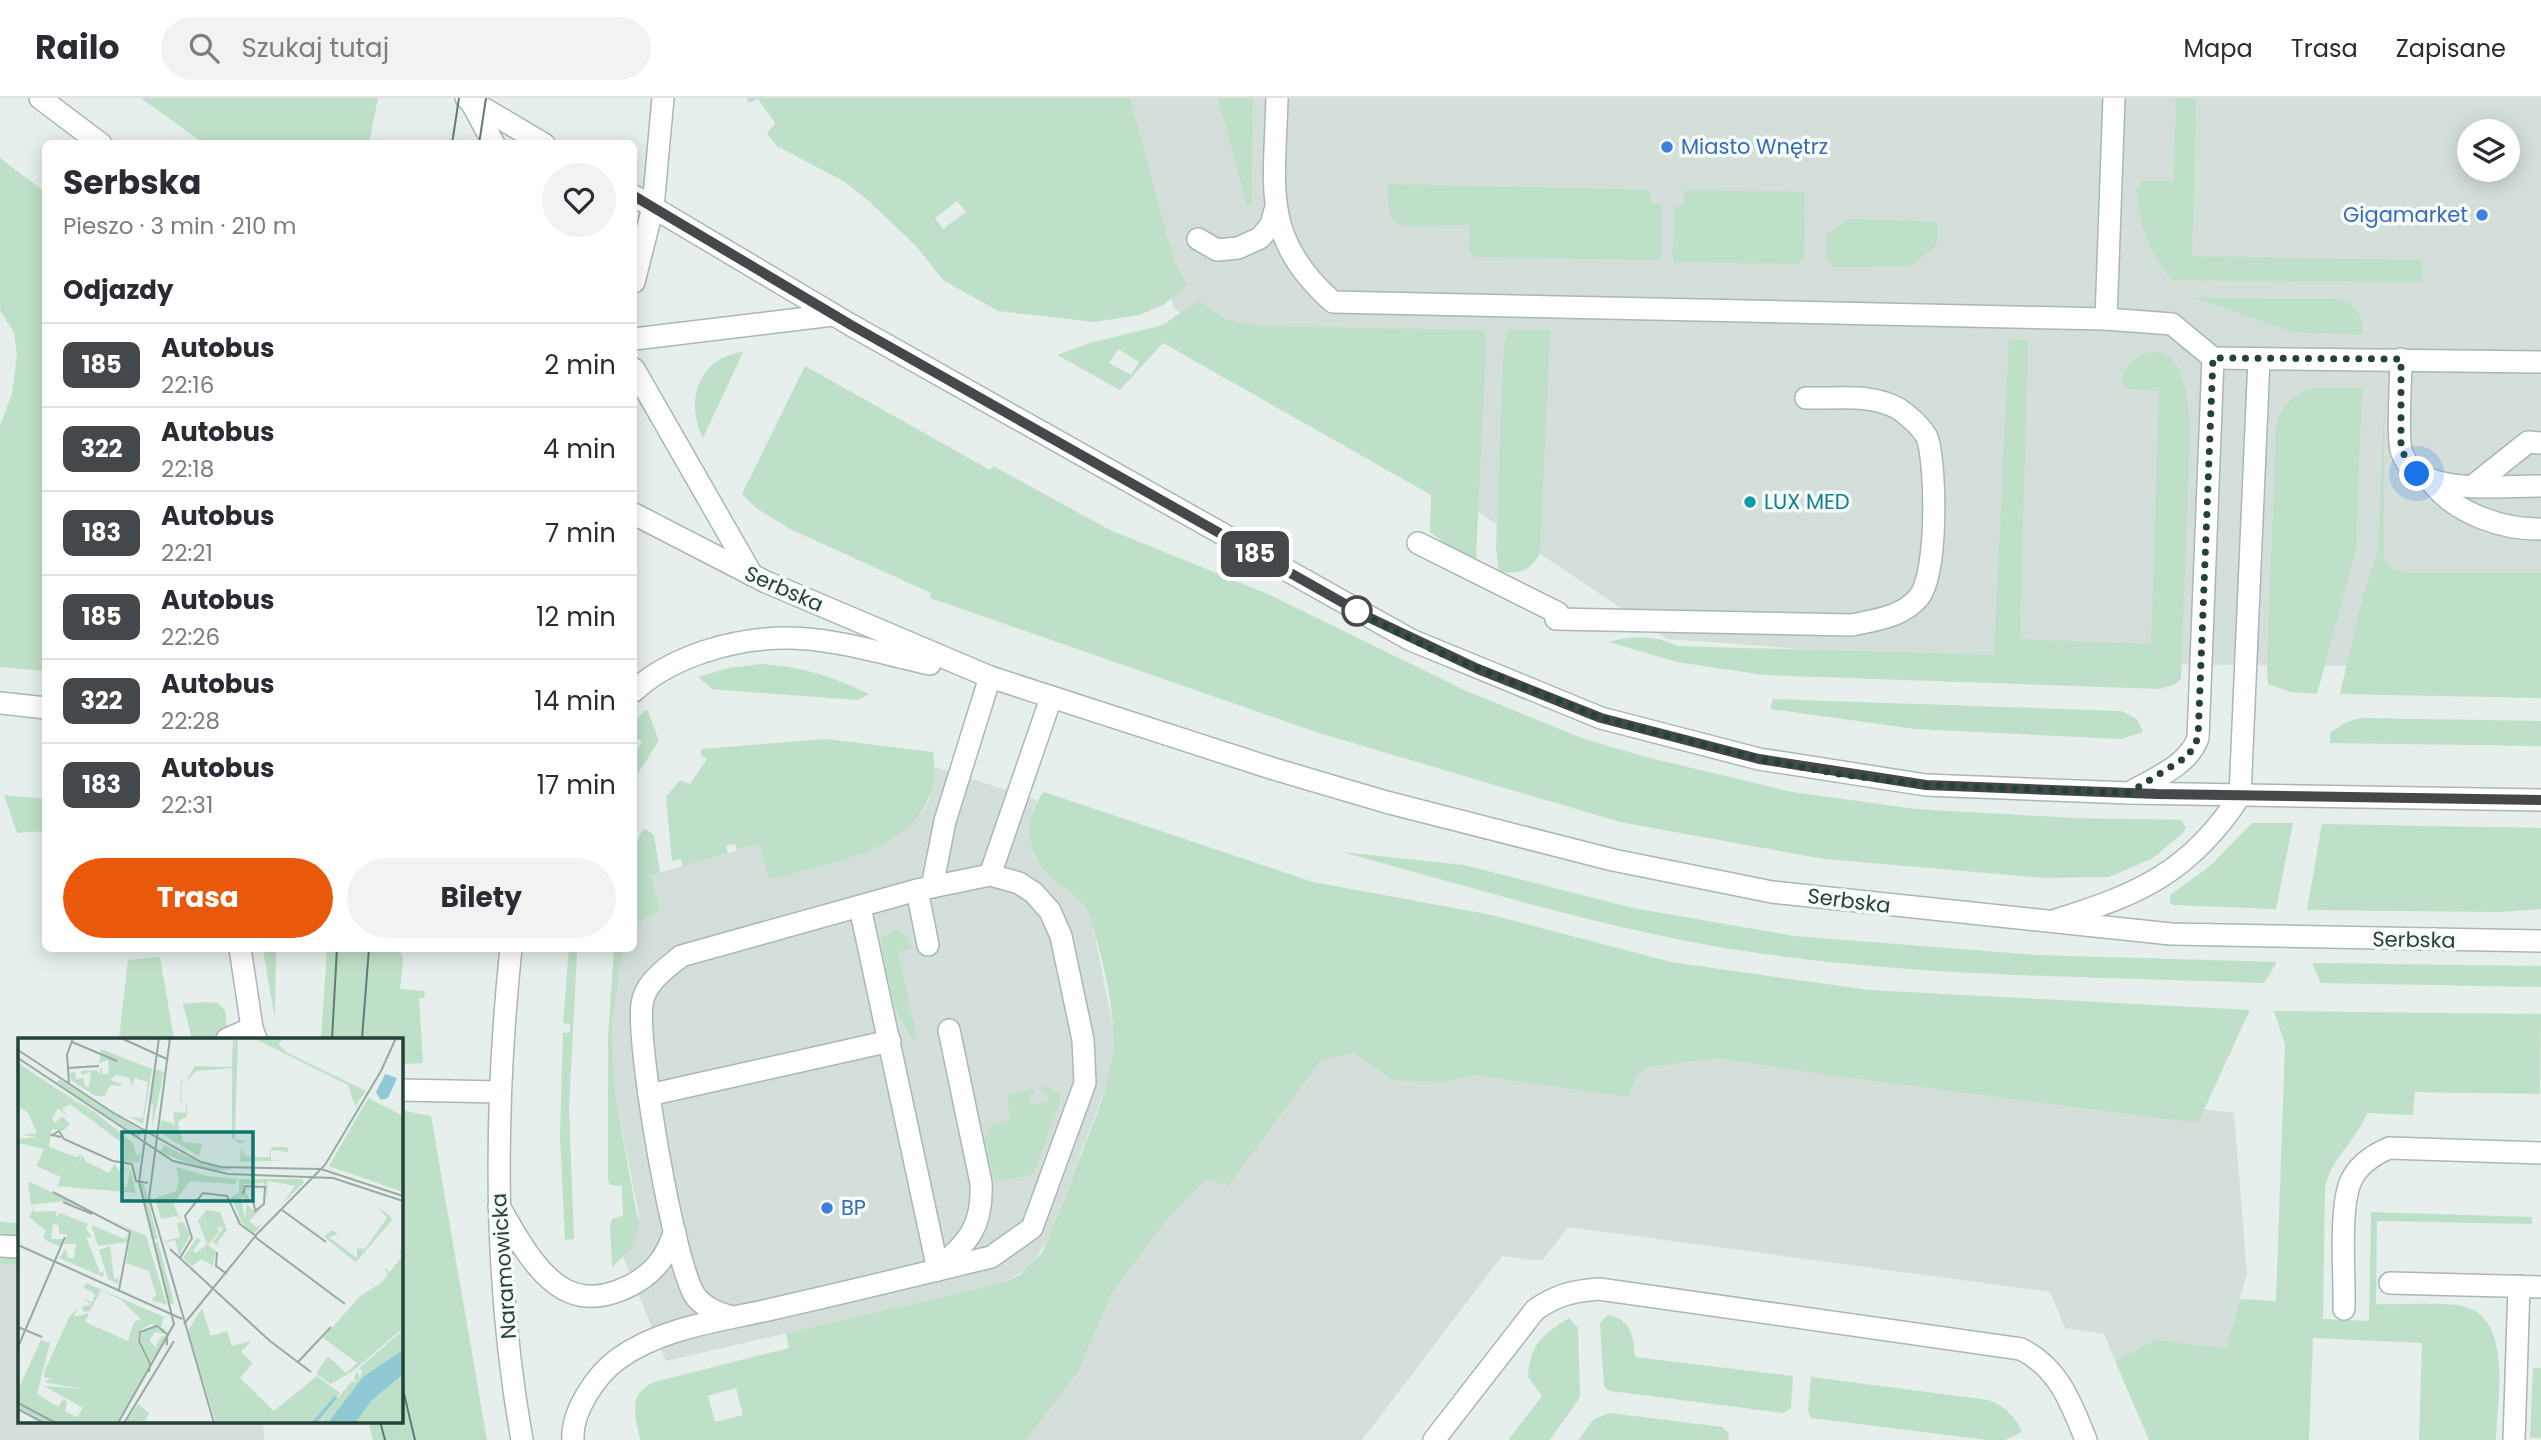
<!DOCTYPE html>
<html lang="pl">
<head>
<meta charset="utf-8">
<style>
	body { margin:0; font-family:Poppins,sans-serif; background:#f2f2f3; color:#2b2b33; height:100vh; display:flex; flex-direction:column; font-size:26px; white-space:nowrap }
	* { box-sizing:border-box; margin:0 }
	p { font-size:23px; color:#7c7c81 }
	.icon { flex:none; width:38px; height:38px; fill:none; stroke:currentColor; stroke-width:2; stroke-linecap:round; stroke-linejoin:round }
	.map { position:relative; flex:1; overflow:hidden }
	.drawer { position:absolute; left:42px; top:42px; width:595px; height:812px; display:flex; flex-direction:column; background:#fff; border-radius:10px; box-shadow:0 4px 18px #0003 }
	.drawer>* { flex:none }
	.badge { padding:0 14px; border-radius:10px; font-size:24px; line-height:46px }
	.buttons { position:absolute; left:2457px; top:21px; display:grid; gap:14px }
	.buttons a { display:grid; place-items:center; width:63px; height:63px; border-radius:50%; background:#fff; box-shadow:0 4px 18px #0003; font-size:35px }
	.you { position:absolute; width:35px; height:35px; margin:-18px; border:5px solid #fff; border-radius:50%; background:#1a73e8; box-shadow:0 0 0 10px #1a73e833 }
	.map>.badge { position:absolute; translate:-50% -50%; box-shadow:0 0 0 4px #fff }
	h2 { padding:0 21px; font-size:26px; line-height:63px }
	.round { display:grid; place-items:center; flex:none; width:74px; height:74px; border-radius:37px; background:#f2f2f3 }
	.summary { display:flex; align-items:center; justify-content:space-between; height:119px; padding:0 21px }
	h1 { font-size:33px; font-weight:700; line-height:52px }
	.button { display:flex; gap:14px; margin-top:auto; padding:14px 21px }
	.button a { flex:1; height:80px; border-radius:42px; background:#ea580c; color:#fff; font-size:28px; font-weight:700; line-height:80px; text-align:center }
	.button a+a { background:#f2f2f3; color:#2b2b33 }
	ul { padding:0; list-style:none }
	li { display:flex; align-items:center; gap:21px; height:84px; padding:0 21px; border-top:2px solid #e1e1e2 }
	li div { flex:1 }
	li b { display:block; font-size:26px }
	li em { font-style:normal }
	li .badge { min-width:77px; font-weight:700; text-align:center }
	header { display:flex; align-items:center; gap:42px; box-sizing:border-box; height:98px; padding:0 35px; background:#fff; border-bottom:2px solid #e1e1e2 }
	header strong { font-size:33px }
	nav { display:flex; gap:38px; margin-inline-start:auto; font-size:24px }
	.search { width:490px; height:63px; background:#f2f2f3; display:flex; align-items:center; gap:18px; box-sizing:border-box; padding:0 24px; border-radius:38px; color:#7c7c81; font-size:26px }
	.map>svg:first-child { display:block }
</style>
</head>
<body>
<header>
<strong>Railo</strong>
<div class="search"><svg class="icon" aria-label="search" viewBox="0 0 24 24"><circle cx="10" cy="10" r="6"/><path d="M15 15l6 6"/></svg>Szukaj tutaj</div>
<nav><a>Mapa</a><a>Trasa</a><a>Zapisane</a></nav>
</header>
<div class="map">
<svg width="2541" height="1342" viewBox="0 0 2541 1342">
	<rect width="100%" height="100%" fill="#e6efeb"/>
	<!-- built -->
	<g fill="#d4dfda" fill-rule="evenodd">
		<path d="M1114 0H2541V569L1991 565 1667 541 1174 210ZM2469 33H2508V72H2469Z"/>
		<polygon points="935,669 1037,702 1032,714 1031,744 1034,757 1045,774 1075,795 1086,807 1092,823 1113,929 1112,965 1107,985 1051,1135 1031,1169 1003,1185 666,1263 623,1159 631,1151 639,1117 616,1001 613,964 612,925 623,851 634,850 634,827 658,814 660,809 651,777 759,746 769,779 922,716 929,702"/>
		<polygon points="1363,932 1718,946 2234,1015 2247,1176 2226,1250 2156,1242 2115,1263 2104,1236 2065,1230 2050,1194 1568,1129 1542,1163 1502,1158 1362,1342 1026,1342 1078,1274 1112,1195 1169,1119 1310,961"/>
		<polygon points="0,1166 19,1167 19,1323 263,1323 264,1342 0,1342"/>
	</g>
	<!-- green -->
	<g fill="#bfe0c8" fill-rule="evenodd">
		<polygon points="141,0 378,0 369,45 203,45"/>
		<path d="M746 0H1130L1173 160 1187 187 1163 207 1139 217 1094 224 998 213 943 182 916 148 871 105 845 84 777 48 767 36 775 25 758 1 749 5ZM957 103 966 114 943 131 935 120Z"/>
		<polygon points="1218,0 1253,0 1251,108 1247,107"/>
		<path d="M2176 0H2196L2192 158 2422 162V184L2171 182C2148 151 2140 130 2136 91L2143 83H2174Z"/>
		<polygon points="0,60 45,94 45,573 0,569 0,327 12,296 17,257 14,235 0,212"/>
		<path d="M1388 86 1650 92V106H1662L1661 157 1658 162 1474 159 1469 153 1470 127 1400 128C1385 118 1389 102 1388 86Z"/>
		<polygon points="1685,92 1805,94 1804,161 1797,166 1675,164 1672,157 1675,109 1683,107"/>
		<polygon points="1850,121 1937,124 1937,147 1912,168 1834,169 1827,162 1826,137"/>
		<path d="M2196 200 2338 201C2357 207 2363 217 2363 237L2292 234Z"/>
		<path d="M1198 202 1225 221 1258 228 1483 232 1486 245 1476 461 1452 451 1430 434 1431 397 1163 245 1120 292 1057 257 1090 245 1163 227ZM1118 251 1139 264 1131 277 1109 265Z"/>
		<path d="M1508 232H1550L1540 455C1530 474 1519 476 1499 474L1496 449 1504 245Z"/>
		<path d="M2009 241 2028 242 2020 541 2151 546 2159 293 2127 291 2121 283 2128 266C2181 225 2189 298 2190 333L2181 581 2176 586 2160 591 1764 577 1677 564 1609 544C1632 537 1656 537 1677 548L1994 557Z"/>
		<path d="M743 254 703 340C684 303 699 259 743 254Z"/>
		<polygon points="805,268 990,372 993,368 1110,432 1268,496 1464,592 1584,641 1646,659 1792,694 1916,711 2075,720 2181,722 2186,729 2183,735 2153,760 2109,779 2046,780 1824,761 1620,724 1319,635 930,500 931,495 790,431 756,410 742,396"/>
		<path d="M2314 290H2362L2356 451 2317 596 2290 594 2268 586 2267 572 2276 330C2280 309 2293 295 2314 290Z"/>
		<polygon points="2384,313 2384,462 2393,471 2408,475 2541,475 2541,600 2340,596 2362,501 2378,453"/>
		<path d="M762 566C804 569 831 578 869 596L858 602 721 592 712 591 698 579 729 570Z"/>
		<polygon points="1773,601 2121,613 2137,621 2143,634 2121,641 1915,631 1770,611"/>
		<polygon points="647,611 659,643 634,681 634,648 639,650 642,643 637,641 634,646 634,624"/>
		<polygon points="2361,620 2541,623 2541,648 2330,645 2330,635 2347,624"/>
		<path d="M826 641 933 654C946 749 842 760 773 781L769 780 759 746 737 752 735 746 726 748 728 755 683 768 681 761 672 763 666 699 680 682 690 686 707 661 701 657V651Z"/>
		<path d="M1044 694 1313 784 1492 817 1671 864 1869 892 2250 912 2198 1025 1828 977 1720 960 1647 969 1636 978 1628 999 1475 977 1442 984 1393 982 1354 955 1321 962 1228 1088 1206 1081 1169 1119 1112 1195 1078 1274 1026 1342H640C636 1316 626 1298 654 1284L789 1250 786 1235 1003 1185 1020 1177 1042 1155C1057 1122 1069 1086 1083 1052 1096 1017 1112 983 1113 945 1114 907 1103 862 1092 825 1083 792 1061 794 1044 772 1025 748 1025 717 1044 694ZM736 1290 743 1317 715 1324 708 1298Z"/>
		<polygon points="4,697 45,701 45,733 17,735"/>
		<polygon points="2252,725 2293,725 2276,811 2173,807 2170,804 2170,797 2209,769"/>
		<polygon points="2322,726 2541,730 2541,811 2502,814 2307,812"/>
		<polygon points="646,731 654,737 660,775 651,778 660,809 658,814 634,827 634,750 642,733"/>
		<path d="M1342 754 1464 767 1633 810 1794 838 2036 857 2277 864 2264 885C2102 879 1939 879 1779 858 1631 839 1485 793 1342 754Z"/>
		<polygon points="896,832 907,838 912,850 898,854 917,940 912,941 895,910 881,846 882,839"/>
		<polygon points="263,851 276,851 275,922"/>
		<polygon points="327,851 399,851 403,861 400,891 425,893 424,900 419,900 423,965 401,966 401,941 321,941"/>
		<polygon points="569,851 576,851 577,857 569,1010 574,1141 565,1142 560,1039 563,935 570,934 570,926 563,925"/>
		<polygon points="614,851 623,851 612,925 613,964 616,1001 639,1129 631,1151 612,1169 610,1127 612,1121 623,1118 622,1088 610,1087 608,1083 608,939"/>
		<polygon points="160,859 174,941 119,941 128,862"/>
		<polygon points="2312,865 2541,868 2541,889 2321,885"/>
		<polygon points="208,904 217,905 225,912 228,941 192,941 183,906"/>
		<path d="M2274 913 2541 916 2540 996 2415 994 2413 1017 2367 1015C2356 1043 2331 1060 2325 1090L2323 1221 2369 1223 2371 1114 2532 1119V1126L2377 1123 2376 1206C2402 1207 2431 1204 2457 1207 2515 1214 2497 1301 2496 1342H2419L2422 1245 2313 1240 2309 1342H2149L2115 1263 2156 1242 2226 1250 2240 1201 2276 1203 2285 946Z"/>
		<polygon points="1046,988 1059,995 1060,1005 1035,1073 1031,1077 995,1084 984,1039 990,1035 988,1029 1010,1021 1007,997 1034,991 1035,996 1028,998 1031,1007 1048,1004 1047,994 1042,995 1041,990"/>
		<polygon points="401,1012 431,1018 487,1342 373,1342 368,1323 401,1323"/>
		<polygon points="0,1124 19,1125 19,1167 0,1166"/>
		<path d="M1608 1217C1631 1220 1634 1241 1635 1259L1793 1278 1791 1310 1784 1315 1610 1293 1604 1289 1600 1225Z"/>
		<path d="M1569 1220 1578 1230 1580 1299 1550 1342H1508L1542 1298 1528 1279C1530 1246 1542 1237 1569 1220Z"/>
		<polygon points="2533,1270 2541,1270 2541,1340 2530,1340"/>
		<path d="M1811 1279 1989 1302C2005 1309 2014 1317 2022 1334L2005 1342H1987L1811 1320 1808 1313Z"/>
		<polygon points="1610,1315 1722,1329 1729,1335 1728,1342 1578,1342 1594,1321"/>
	</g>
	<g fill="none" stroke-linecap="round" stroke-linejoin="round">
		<defs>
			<g id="service">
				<path d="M1277 0C1275 88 1260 140 1333 204L2106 221 2172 226 2213 260 2541 264"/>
				<polyline points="1198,141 1217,152 1238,150 1260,140 1271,127 1275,112"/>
				<polyline points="2106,221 2114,0"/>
				<path d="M2401 261C2401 281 2397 335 2401 352 2415 401 2501 387 2541 388"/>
				<path d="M2433 386C2457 416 2504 432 2541 431"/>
				<polyline points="2474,387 2528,344 2541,345"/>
				<polyline points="1418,445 1558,515"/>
				<path d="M1556 521 1852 527C1875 522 1903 519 1919 499 1938 475 1936 372 1928 342 1925 332 1908 317 1899 311 1872 295 1837 301 1806 300"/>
				<path d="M2129 695C2153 681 2188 668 2198 640L2213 260"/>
				<polyline points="2240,698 2259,261"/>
				<polyline points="990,777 1051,600"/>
				<polyline points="932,789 945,723 990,579"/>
				<polyline points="917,792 928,847"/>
				<polyline points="860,809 938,1172"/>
				<polyline points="227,941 252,930"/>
				<polyline points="649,997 890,943"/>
				<path d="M499 1108C515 1136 538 1181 570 1194 600 1207 643 1187 661 1162 667 1154 671 1143 675 1134"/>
				<polyline points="0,1148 19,1149"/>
				<path d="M939 1170C969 1142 983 1129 981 1085L949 932"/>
				<path d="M573 1342C571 1314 596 1277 618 1261 661 1230 718 1223 768 1212 843 1195 917 1177 991 1159L1032 1130 1085 985 1083 942 1061 838 1050 813 1034 795 1019 785 990 777 917 792 681 858C666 871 645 884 642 906 636 945 674 1170 696 1199 706 1211 718 1215 732 1219"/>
			</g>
			<g id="minor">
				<polyline points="0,605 46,610"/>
				<polyline points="240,850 252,930 256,941"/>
				<polyline points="401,992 500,994"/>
				<polyline points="2390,1185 2541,1189"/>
				<path d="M2344 1211C2345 1179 2339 1114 2350 1085 2357 1067 2373 1057 2389 1050L2541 1055"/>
				<path d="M1434 1342 1535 1212C1556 1197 1573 1193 1599 1191L2021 1251C2059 1270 2071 1305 2086 1342"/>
				<polyline points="2514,1342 2519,1188"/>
			</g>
			<g id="tertiary">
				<polyline points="40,0 101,46"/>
				<polyline points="466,0 544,46"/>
				<polyline points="471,4 494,46"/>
				<polyline points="634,98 851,227 1411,542 1601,620 1759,661 1926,687 2129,695 2541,702"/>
				<polyline points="634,184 653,109 663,0"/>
				<polyline points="634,241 833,217"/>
				<polyline points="634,271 752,477"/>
				<polyline points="634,416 766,484 990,579 1271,670 1386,704 1613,762 1772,794 2171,836 2541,843"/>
				<path d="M634 593C654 574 677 563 703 554 790 525 845 547 930 566"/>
				<path d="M2056 822C2140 796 2190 774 2240 698"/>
				<path d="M511 850C494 1013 493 1180 522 1342"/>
			</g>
		</defs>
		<!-- service casing -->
		<use href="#service" stroke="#a8b8b2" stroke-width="24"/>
		<!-- minor casing -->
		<use href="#minor" stroke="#a8b8b2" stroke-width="24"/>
		<!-- tertiary casing -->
		<use href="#tertiary" stroke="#a8b8b2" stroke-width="24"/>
		<!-- service -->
		<use href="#service" stroke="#fff" stroke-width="21"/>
		<!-- minor -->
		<use href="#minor" stroke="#fff" stroke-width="21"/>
		<!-- tertiary -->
		<use href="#tertiary" stroke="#fff" stroke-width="21"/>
		<!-- tram -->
		<g stroke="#5f7d75" stroke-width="2">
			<polyline points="452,46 459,0"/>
			<polyline points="479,46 486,0"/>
			<polyline points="332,941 337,850"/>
			<polyline points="362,941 369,850"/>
			<polyline points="401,1283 415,1342"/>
			<polyline points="380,1323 385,1342"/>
		</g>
	</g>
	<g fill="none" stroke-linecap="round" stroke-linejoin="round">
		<defs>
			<polyline id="line" points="634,98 851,227 1370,520 1478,571 1601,620 1759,661 1926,687 2157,696 2541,702"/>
		</defs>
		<!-- line casing -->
		<use href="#line" stroke="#fff" stroke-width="16"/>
		<!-- line -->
		<use href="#line" stroke="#45484a" stroke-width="10"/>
		<!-- walk -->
		<polyline stroke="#24423a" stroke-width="7" stroke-dasharray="0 12.6" points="1357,513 1349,509 1433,552 1601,620 1759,661 1838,676 1926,687 2129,695 2188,658 2198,640 2213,260 2401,261 2401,352 2417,376"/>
	</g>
	<!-- markers -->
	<g fill="#3f7fe0" stroke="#f7fbf9" stroke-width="2.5">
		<circle cx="1667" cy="49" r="7"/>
		<circle cx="2482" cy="117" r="7"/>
		<circle cx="827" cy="1110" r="7"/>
	</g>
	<circle fill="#0f9aa8" stroke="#f7fbf9" stroke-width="2.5" cx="1750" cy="404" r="7"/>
	<circle fill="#fff" stroke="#45484a" stroke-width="3.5" cx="1357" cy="513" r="14"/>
	<g text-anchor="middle" stroke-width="7" stroke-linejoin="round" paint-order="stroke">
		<!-- shop labels -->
		<g font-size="21" fill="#366cbe" stroke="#f7fbf9" text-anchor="start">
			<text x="1681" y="56">Miasto Wnętrz</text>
			<text x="2468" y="124" text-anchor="end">Gigamarket</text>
			<text x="841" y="1117">BP</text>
		</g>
		<!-- culture labels -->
		<g font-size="21" fill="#0d838f" stroke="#f7fbf9" text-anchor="start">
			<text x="1764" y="411">LUX MED</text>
		</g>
		<!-- street labels -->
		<g font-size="21" fill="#24423a" stroke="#f7fbf9">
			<text transform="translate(784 491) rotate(24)" y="7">Serbska</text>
			<text transform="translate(1849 803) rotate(7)" y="7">Serbska</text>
			<text transform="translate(2414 842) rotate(1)" y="7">Serbska</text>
			<text transform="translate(504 1168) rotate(-94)" y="7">Naramowicka</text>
		</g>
	</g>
	<!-- overview -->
	<g transform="translate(18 940)">
		<rect width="385" height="385" fill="#e6efeb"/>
		<path d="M220 0 217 101 229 103 222 106 214 100V30L178 33 170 42 164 43 163 63 169 66V78L160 84 165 104 184 106 181 118 141 94 143 82 157 86 155 74 168 75V66L162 63 163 42H169L177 28 214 29 215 2ZM235 0H264L261 7 270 15 348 53 337 68 330 47ZM83 11 134 31 125 86 112 79 125 80 130 44 117 40 113 49 112 40 98 37 92 42 104 46 100 56 103 48 92 47 87 58H77L53 42 51 35 57 34 58 41 66 40 67 48 71 49 73 34 63 37V33L79 32 81 36 84 28V36H91L90 22 81 25ZM0 25 88 84 36 48 78 75 115 105 118 118 123 115 121 124 103 123 104 105 52 66 44 71 49 78 40 70 34 81 37 85 44 78 52 86 45 93 34 91 31 109 58 119 64 117 59 128 65 117 67 123 91 135 97 125 101 134 102 129 110 130 104 132 102 150 109 149 112 131 118 155 39 148 43 139 18 128 26 111 0 105V93L1 101 19 99 3 97 19 95 10 75 0 68ZM136 31 146 34 134 90 135 66 131 65ZM41 41 124 93 122 101 39 45ZM350 60 385 78V154L311 128ZM146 107 186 127 217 131 198 133 172 126 142 114ZM223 109 225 118 227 110V118L239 119H252V111L254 109H270V114L253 112V122H270L222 124ZM158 129 190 138 220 141 217 146 172 143 155 166 164 183 159 178 143 181 137 160 158 153 161 142ZM221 141H284L286 144 263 167 277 148 249 143 250 162 246 145 226 146 224 156 226 151 246 150 227 152 233 165 223 158 227 181 229 166 236 174 245 169 231 183 239 189 244 186 236 196 224 185 213 159 221 155ZM10 145 12 144 63 168 45 163 13 167ZM121 146H126L140 201 134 202ZM17 168 16 174 35 173 39 174 37 181 42 175 70 186 68 191 74 199H68L82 235 86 233 85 239 41 220 48 211 50 220H56L58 206H46L49 196H41V187L35 186 33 201H45L43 209 29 203 25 199 28 193 11 179ZM360 169 372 178 374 182 338 224 306 199 314 192 320 196 311 199 339 220V210L347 211 369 180ZM188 172 202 174 209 192 199 205 203 210 195 204 205 190 199 189 201 194 190 207 198 213 195 228 183 221 174 228 165 220 179 200 183 202 175 212 178 215 189 206 180 183ZM98 184 128 198 149 267 133 262 138 257 131 233 108 225 113 193ZM165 184 172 197 161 218 157 202 148 204 152 210 147 205 145 198 147 203 162 199 159 185ZM73 187 107 201 110 195 109 204 80 208ZM140 204 156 265 152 266 135 205ZM92 208 96 241 101 240 100 246 90 241 81 212ZM380 212 385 215V290L335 333 313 346 298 336 310 318 328 335 339 325 305 300 342 258 362 246 370 236 366 230 372 234 384 218ZM68 245 146 279 143 289 154 294 133 286 122 292 119 302 132 330 99 385H28L0 369V352L23 302 32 305 19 356 40 369 45 361 49 363 47 373 59 379 65 370 26 348 65 351 26 344 34 340H26V334L52 278 61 270 55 279 71 275 67 284 110 303 116 284 123 281 103 262 83 252 72 273 65 274 64 269 73 266 63 260 74 264 77 256 65 249ZM184 270 193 298 209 293 214 308 233 303 223 314 235 325 222 340 256 373 299 338 322 355 297 385H198L170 293ZM136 288 148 296 137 294 131 303 137 308 134 315 143 299 149 297 150 302 132 324 121 300 126 291ZM385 292V312L341 344 336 340 339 333 342 341 344 332 340 331ZM385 334V385H336L345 370ZM336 341 341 345 339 350 311 384 299 385 334 343 338 345ZM120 366 131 375 126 385H113L109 382Z" fill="#bfe0c8"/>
		<path d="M367 36 379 40 370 60 363 62 358 54ZM385 312V336L354 362 337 385H310L345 339Z" fill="#8ec9d4"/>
		<path fill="none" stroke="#8ec9d4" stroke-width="3.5" d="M296 385 318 359"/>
		<path fill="none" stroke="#98aaa4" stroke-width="2" d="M103 0 149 21M152 0 131 160 196 385M54 4 99 23M0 12 94 74 183 124 203 129 303 131 385 158M0 20 155 123 210 136 315 140 385 163M49 30 81 28M51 45 49 17 55 0M43 99 34 97 41 93 46 101 95 123 114 126 118 143 130 145M35 154 112 194 101 252M225 156 227 148 247 149 246 166 237 173 234 155M45 164 74 176M264 172 308 204M237 199 327 266M0 207 164 281M152 211 252 303 293 334M199 214 198 228 209 236M162 220 174 200 167 178 185 155 209 158 222 186 238 198M166 286 239 196 307 127 363 33 378 0M0 289 24 299M0 309 47 199M280 324 313 289M131 334 132 326 121 303 122 294 139 288 149 296V307M0 365 38 385M0 371 26 385M100 385 156 286 121 144 141 0M106 385 156 303"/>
		<path fill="#0f766e" fill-opacity="0.15" stroke="#0f766e" stroke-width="3.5" d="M104 94H235V163H104Z"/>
		<rect width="385" height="385" fill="none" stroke="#24423a" stroke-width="3.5"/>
	</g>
</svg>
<div class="buttons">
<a><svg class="icon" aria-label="layers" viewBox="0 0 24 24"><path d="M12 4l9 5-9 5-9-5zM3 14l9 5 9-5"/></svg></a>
</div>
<div class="you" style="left:2417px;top:376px"></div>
<b class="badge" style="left:1255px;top:456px;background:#45484a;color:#fff">185</b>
<section class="drawer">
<div class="summary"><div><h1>Serbska</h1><p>Pieszo · 3 min · 210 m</p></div><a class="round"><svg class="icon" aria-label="heart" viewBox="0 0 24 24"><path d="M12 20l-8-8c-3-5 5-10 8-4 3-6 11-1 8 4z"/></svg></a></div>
<h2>Odjazdy</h2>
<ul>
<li><span class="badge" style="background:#45484a;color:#fff">185</span><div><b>Autobus</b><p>22:16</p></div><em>2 min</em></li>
<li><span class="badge" style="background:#45484a;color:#fff">322</span><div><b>Autobus</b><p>22:18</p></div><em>4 min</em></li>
<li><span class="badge" style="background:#45484a;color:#fff">183</span><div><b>Autobus</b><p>22:21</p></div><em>7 min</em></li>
<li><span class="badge" style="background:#45484a;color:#fff">185</span><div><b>Autobus</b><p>22:26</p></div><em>12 min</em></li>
<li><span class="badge" style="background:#45484a;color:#fff">322</span><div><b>Autobus</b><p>22:28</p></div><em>14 min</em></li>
<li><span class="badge" style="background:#45484a;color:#fff">183</span><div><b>Autobus</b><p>22:31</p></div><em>17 min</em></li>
</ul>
<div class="button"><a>Trasa</a><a>Bilety</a></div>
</section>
</div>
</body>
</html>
